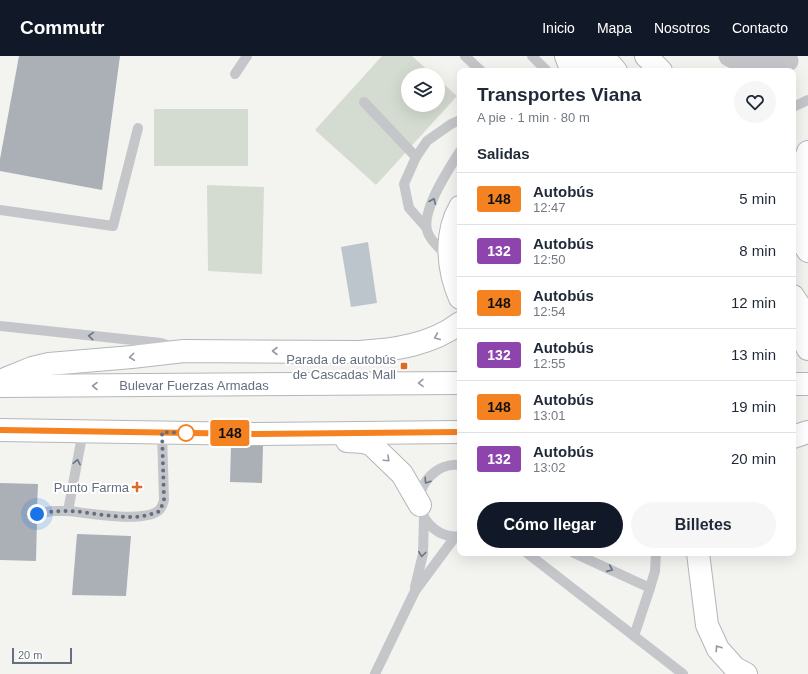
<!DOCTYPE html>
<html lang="es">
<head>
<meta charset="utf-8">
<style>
	body { margin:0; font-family:Helvetica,sans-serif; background:#f6f6f7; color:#1f2937; height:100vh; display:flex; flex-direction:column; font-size:15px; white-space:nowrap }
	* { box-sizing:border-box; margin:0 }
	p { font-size:13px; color:#747a83 }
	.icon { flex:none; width:22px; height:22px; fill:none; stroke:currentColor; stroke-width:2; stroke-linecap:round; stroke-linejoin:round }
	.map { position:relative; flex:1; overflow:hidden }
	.side { position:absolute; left:457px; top:12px; width:339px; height:488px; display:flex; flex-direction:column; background:#fff; border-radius:8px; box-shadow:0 4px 16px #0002 }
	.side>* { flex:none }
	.badge { padding:0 8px; border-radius:3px; font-size:14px; line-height:26px }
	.tools { position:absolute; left:401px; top:12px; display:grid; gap:8px }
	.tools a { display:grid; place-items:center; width:44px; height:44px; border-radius:50%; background:#fff; box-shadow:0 4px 16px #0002; font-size:20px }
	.scale { position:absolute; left:12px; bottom:10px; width:60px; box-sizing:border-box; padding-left:4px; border:2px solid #647080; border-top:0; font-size:11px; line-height:14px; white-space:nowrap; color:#647080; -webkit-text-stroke:3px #fff; paint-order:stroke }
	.you { position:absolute; width:20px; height:20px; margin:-10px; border:3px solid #fff; border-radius:50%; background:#1a73e8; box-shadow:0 0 0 6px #1a73e833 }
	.map>.badge { position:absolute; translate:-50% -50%; box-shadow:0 0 0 2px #fff }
	h2 { padding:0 20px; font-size:15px; line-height:36px }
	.round { display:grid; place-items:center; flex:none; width:42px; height:42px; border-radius:21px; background:#f6f6f7 }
	.overview { display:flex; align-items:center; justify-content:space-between; height:68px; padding:0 20px }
	h1 { font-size:19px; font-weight:800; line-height:30px }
	.button { display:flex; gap:8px; margin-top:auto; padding:8px 20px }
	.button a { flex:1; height:46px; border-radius:24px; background:#111827; color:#fff; font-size:16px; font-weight:800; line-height:46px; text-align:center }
	.button a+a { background:#f6f6f7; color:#1f2937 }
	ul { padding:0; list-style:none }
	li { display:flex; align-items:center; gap:12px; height:52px; padding:0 20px; border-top:1px solid #e0e1e3 }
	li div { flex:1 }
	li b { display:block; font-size:15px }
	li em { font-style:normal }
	li .badge { min-width:44px; font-weight:700; text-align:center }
	header { display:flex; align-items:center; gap:24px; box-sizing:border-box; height:56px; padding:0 20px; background:#111827; color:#fff }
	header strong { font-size:19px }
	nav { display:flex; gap:22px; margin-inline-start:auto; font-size:14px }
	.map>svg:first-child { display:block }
</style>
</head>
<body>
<header>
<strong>Commutr</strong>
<nav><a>Inicio</a><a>Mapa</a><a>Nosotros</a><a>Contacto</a></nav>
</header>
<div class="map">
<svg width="808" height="618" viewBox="0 0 808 618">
	<rect width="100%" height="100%" fill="#f3f4f0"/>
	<!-- green -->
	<g fill="#d4dbd1">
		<polygon points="382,0 412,0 433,19 408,19 408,49 438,49 438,23 457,40 376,129 315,74"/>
		<rect x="154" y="53" width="94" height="57"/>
		<polygon points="207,129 264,131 262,218 208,215"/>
	</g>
	<!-- water -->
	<polygon fill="#bcc5cb" points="368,186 377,247 351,251 341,191"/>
	<!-- building -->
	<g fill="#aab0b6">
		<polygon points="19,0 120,0 102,134 0,115 0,103"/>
		<polygon points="231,390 263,390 262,427 230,426"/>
		<polygon points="0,427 38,428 37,451 32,453 31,459 32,463 37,464 36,505 0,504"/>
		<polygon points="77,478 131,480 126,540 72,539"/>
	</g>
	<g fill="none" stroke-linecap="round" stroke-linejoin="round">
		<defs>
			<g id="primary">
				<polyline points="578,0 592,15"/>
				<polyline points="603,0 616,15"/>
				<polyline points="646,0 661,15"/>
				<polyline points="793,171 808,195"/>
				<polyline points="793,240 808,263"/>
				<polyline points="793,265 808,293"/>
			</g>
			<g id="highway">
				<polyline points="566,0 572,15"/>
				<polyline points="808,96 800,119 802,139 808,163"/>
				<path d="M460 151C444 178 448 215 460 242"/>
				<path d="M0 325 32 312 49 308 132 301 184 295 359 296C394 294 431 289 460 267"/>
				<polyline points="793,328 808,328"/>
				<polyline points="0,330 460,327"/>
				<polyline points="0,374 257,378 460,376"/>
				<polyline points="793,381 808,376"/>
				<polyline points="347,385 364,386 372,389 402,418 420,449"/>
				<polyline points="698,497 707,569 718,593 735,612 746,618"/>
			</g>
		</defs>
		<!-- primary casing -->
		<use href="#primary" stroke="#b5b7bb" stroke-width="24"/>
		<!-- highway casing -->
		<use href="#highway" stroke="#b4b6ba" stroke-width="24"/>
		<!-- lane -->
		<g stroke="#c4c6ca" stroke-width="10">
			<polyline points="465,0 481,15"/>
			<polyline points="532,0 547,15"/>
			<polyline points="235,18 247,0"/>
			<polyline points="364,46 416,101"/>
			<polyline points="793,51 808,44"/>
			<polyline points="0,154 113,170 138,72"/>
			<polyline points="425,170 409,152 404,128 416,101 427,85 451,68 460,64"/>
			<path d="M448 201C442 194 431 186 428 177 419 157 449 113 460 95"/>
			<polyline points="0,270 161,287 173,291"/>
			<path d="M460 409C438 406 417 427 420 449 423 468 441 483 460 480"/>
			<path d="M68 455C88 457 142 467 158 455 161 453 163 448 164 444L162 376"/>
			<polyline points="37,458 52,455 68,455 83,375"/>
			<polyline points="527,497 683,618"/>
			<polyline points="574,497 650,532 655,515 656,497"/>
			<polyline points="415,531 423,498 424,461"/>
			<polyline points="634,580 650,532"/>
			<polyline points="375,618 415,535 455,481"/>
		</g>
		<!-- street -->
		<path stroke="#c4c6ca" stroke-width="21" d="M729 0C751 12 764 10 788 5"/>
		<!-- primary -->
		<use href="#primary" stroke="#fff" stroke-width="22"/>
		<!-- highway -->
		<use href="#highway" stroke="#fff" stroke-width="22"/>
	</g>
	<!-- one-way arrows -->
	<defs><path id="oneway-chevron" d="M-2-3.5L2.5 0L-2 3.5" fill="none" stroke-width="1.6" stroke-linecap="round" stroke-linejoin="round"/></defs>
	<g stroke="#697484">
		<use href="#oneway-chevron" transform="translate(433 145) rotate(-67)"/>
		<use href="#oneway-chevron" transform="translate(91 280) rotate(-175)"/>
		<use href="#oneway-chevron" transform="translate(77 406) rotate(-79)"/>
		<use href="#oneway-chevron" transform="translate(427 425) rotate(123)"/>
		<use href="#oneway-chevron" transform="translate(422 498) rotate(97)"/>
		<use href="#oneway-chevron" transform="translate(610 513) rotate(24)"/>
	</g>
	<g stroke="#929ba6">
		<use href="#oneway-chevron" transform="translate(437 281) rotate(157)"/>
		<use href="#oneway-chevron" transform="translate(275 295) rotate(-180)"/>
		<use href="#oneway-chevron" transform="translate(132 301) rotate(174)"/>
		<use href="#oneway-chevron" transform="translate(421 327) rotate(179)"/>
		<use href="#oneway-chevron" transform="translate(95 330) rotate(180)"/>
		<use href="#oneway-chevron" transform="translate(387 403) rotate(43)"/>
		<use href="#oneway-chevron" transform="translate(718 592) rotate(-123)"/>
	</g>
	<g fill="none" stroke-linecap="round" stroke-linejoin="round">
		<defs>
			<polyline id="line" points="0,374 256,378 460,376"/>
		</defs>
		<!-- line casing -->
		<use href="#line" stroke="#fff" stroke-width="9"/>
		<!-- line -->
		<use href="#line" stroke="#f58220" stroke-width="6"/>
		<!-- walk -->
		<path stroke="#647080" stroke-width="4" stroke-dasharray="0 7.2" d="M37 458C47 456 57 455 68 455 98 456 131 468 160 455L164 444 162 376 186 377"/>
	</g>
	<!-- markers -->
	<g fill="#dd6a27" stroke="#fff" stroke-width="1.5">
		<rect x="400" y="306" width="8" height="8" rx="2"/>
		<path d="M135 425h4v4h4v4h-4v4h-4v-4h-4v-4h4z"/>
	</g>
	<circle fill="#fff" stroke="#f58220" stroke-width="2" cx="186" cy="377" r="8"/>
	<g text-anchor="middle" stroke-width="4" stroke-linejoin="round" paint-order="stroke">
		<!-- poi labels -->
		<g font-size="13" fill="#647080" stroke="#fff" text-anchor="end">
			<text x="396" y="308">Parada de autobús<tspan x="396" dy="15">de Cascadas Mall</tspan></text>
			<text x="129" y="436">Punto Farma</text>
		</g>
		<!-- street labels -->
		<g font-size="13" fill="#647080" stroke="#fff">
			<text x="194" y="334">Bulevar Fuerzas Armadas</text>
		</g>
	</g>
</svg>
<div class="tools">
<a><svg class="icon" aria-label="layers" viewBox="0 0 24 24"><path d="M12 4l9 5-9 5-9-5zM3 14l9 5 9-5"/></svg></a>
</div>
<div class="scale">20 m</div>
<div class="you" style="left:37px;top:458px"></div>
<b class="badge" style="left:230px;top:377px;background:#f58220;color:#111">148</b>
<section class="side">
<div class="overview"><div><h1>Transportes Viana</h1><p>A pie · 1 min · 80 m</p></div><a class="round"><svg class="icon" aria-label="heart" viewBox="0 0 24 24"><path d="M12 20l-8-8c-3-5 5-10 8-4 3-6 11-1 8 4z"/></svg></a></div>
<h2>Salidas</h2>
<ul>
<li><span class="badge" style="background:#f58220;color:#111">148</span><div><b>Autobús</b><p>12:47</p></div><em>5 min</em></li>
<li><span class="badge" style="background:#8e44ad;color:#fff">132</span><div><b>Autobús</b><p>12:50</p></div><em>8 min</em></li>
<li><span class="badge" style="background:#f58220;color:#111">148</span><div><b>Autobús</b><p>12:54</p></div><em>12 min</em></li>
<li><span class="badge" style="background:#8e44ad;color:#fff">132</span><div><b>Autobús</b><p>12:55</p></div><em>13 min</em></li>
<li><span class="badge" style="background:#f58220;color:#111">148</span><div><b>Autobús</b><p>13:01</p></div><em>19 min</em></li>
<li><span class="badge" style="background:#8e44ad;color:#fff">132</span><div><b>Autobús</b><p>13:02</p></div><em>20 min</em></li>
</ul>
<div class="button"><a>Cómo llegar</a><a>Billetes</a></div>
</section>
</div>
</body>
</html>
